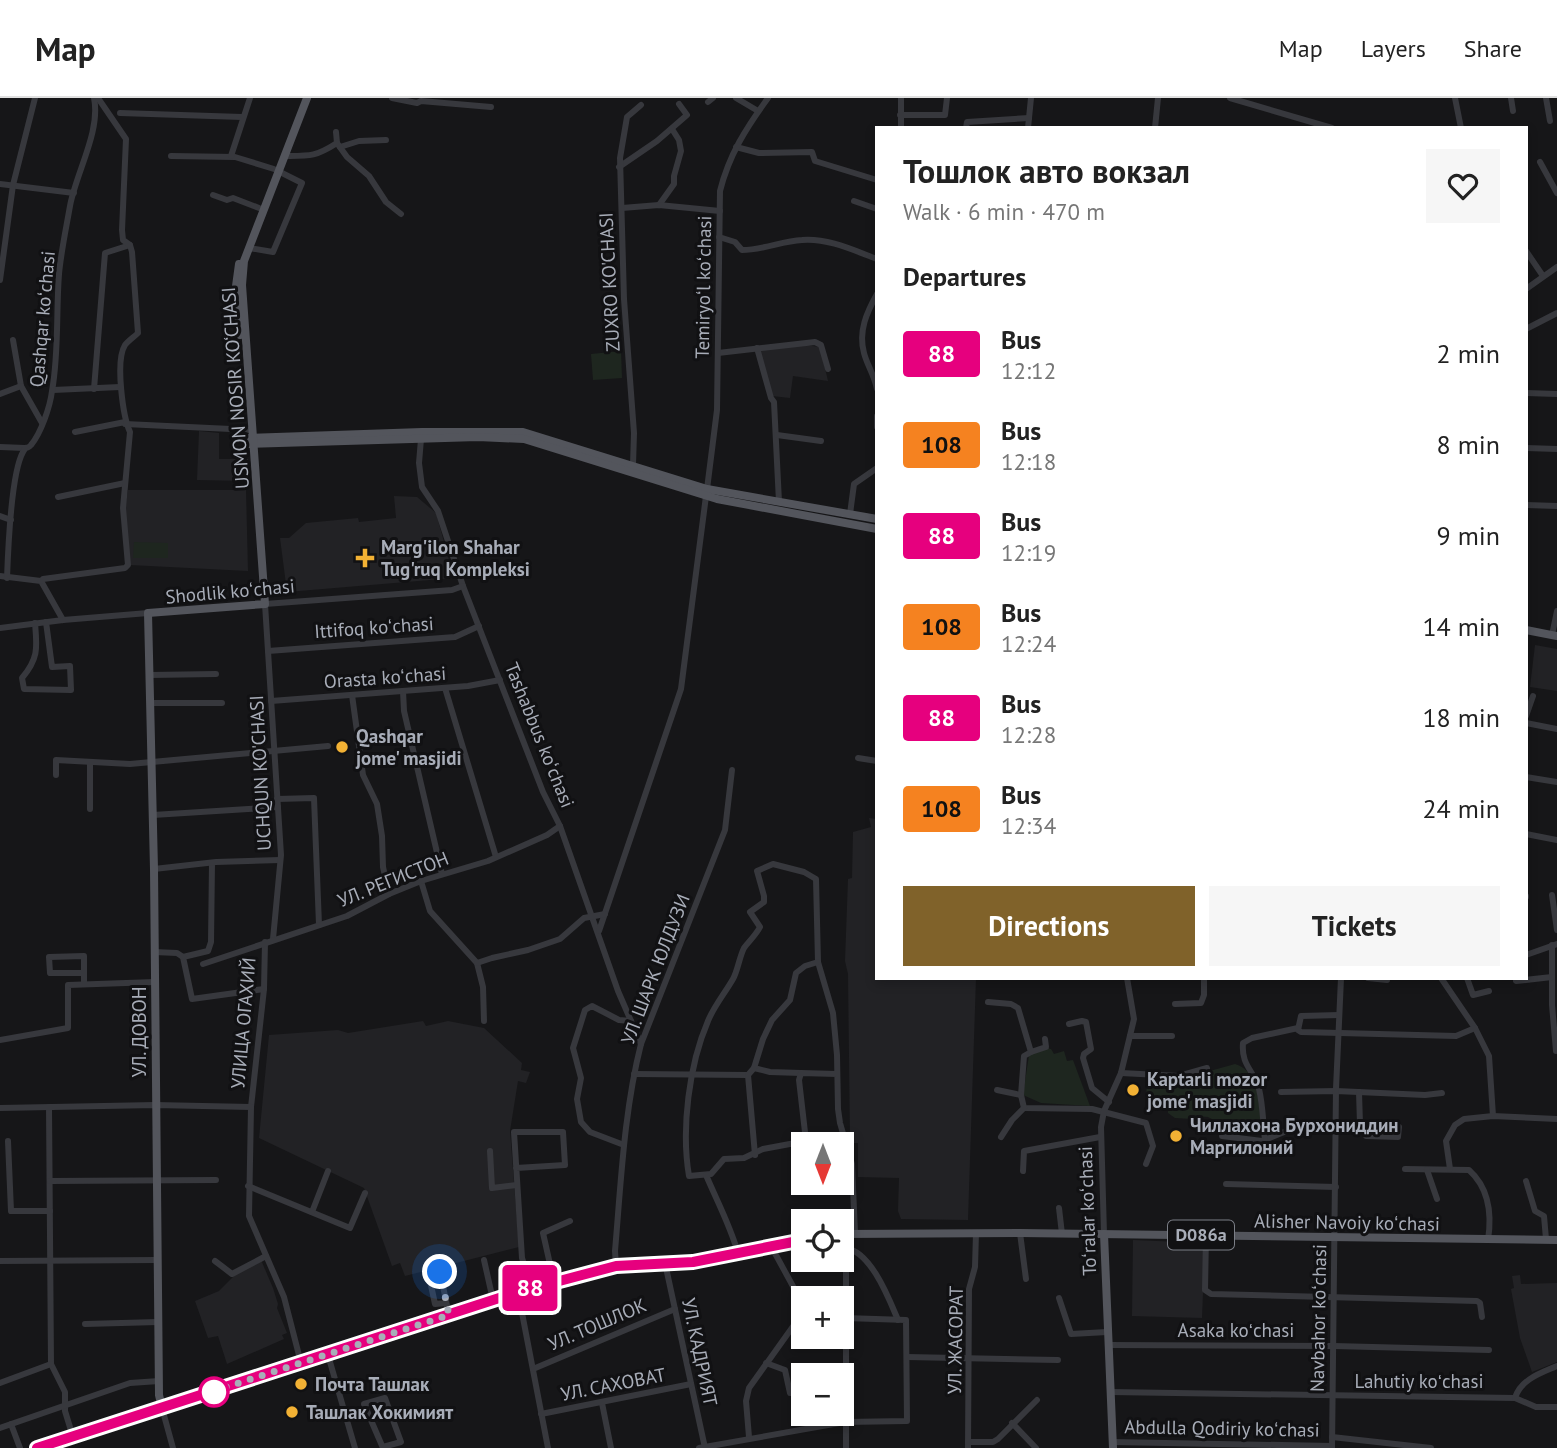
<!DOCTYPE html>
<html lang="en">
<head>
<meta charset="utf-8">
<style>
	body { margin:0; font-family:"PT Sans",sans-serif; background:#f6f6f6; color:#222; height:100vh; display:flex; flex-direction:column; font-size:26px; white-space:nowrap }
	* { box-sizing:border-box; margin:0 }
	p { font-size:23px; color:#767676 }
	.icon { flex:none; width:38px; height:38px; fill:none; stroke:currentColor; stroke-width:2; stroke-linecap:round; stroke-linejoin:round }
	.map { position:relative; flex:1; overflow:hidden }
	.drawer { position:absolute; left:875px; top:28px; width:653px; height:854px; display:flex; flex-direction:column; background:#fff; border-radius:0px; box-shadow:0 4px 10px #0003 }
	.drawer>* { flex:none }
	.badge { padding:0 14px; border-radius:5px; font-size:24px; line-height:46px }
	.needle { width:46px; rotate:180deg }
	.controls { position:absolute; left:791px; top:1034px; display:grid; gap:14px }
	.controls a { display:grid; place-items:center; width:63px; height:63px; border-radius:0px; background:#fff; box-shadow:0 4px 10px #0003; font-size:35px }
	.you { position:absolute; width:35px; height:35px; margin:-18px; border:5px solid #fff; border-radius:50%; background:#1a73e8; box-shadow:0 0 0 10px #1a73e833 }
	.map>.badge { position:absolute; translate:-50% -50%; box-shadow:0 0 0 4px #fff }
	h2 { padding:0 28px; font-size:26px; line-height:63px }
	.round { display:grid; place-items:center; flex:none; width:74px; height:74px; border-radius:0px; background:#f6f6f6 }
	.headline { display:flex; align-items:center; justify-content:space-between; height:119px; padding:0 28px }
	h1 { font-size:33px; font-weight:700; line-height:52px }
	.button { display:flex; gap:14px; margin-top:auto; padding:14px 28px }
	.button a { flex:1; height:80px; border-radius:0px; background:#80622a; color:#fff; font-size:28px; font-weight:700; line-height:80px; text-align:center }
	.button a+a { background:#f6f6f6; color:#222 }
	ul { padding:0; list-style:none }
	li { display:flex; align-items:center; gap:21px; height:91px; padding:0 28px }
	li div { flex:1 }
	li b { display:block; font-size:26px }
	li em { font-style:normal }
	li .badge { min-width:77px; font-weight:700; text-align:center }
	header { display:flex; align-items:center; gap:42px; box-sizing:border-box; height:98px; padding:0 35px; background:#fff; border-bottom:2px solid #e0e0e0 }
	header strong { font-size:33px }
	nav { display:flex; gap:38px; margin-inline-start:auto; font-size:24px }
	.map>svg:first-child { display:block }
</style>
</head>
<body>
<header>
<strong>Map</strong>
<nav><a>Map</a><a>Layers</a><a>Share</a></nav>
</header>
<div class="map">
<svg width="1557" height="1350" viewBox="0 0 1557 1350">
	<rect width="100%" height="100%" fill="#161618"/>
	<!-- built -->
	<g fill="#222225">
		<polygon points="798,246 820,249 828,283 793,278 790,300 772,298 759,252"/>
		<polygon points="199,333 219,335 219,361 248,361 248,383 197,382"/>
		<polygon points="128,392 246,392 248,473 130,467 125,410"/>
		<polygon points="394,398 417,399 436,415 454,480 287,494 280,440 289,440 306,425 358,420 359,424 396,420"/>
		<polygon points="1535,547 1557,551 1557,593 1530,589"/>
		<polygon points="869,720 877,721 877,880 976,880 968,1122 901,1121 898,1113 899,1080 858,1079 858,1045 851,1045 850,1042 848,876 845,863 848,781 852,780 853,734 871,729"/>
		<polygon points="423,923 426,928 448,923 484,930 522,965 521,972 530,974 526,985 518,983 510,1033 519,1149 405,1178 400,1165 392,1168 364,1090 259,1040 269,937 338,932 348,935"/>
		<polygon points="1133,1142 1205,1145 1202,1220 1132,1218"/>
		<polygon points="261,1162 273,1190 278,1206 277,1210 287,1235 282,1237 284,1241 227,1266 218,1238 208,1240 195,1203 219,1193 239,1173"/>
		<polygon points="1520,1177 1521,1186 1557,1185 1557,1264 1532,1274 1520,1240 1511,1191 1514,1190 1512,1178"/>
	</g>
	<!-- green -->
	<g fill="#1e261f">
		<polygon points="621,253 622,280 593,282 591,256"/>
		<polygon points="134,444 168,445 168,460 133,460"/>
		<polygon points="1046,950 1051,951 1054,956 1064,953 1067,963 1073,962 1090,1008 1041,1005 1023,997 1029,957"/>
		<path d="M1235 966C1258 973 1258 1001 1261 1021L1217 1026 1216 1023 1208 1019 1194 1018 1192 1021 1175 1020 1168 1015V1010L1146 1005 1147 980 1181 981Z"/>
	</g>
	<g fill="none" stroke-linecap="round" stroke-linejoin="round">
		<!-- minor -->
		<g stroke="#37383d" stroke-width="6">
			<polyline points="392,0 417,5 421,3 491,9"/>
			<polyline points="736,0 758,13"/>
			<polyline points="901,0 901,30"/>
			<polyline points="1230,0 1332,30"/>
			<polyline points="1455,0 1461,30"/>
			<polyline points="1511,0 1513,13"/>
			<polyline points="1546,0 1550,23"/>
			<polyline points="708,4 713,0"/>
			<polyline points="120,15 242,19"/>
			<polyline points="900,17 945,17 947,0"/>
			<polyline points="966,30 967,24 1029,20"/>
			<polyline points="1028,30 1031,0"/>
			<polyline points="1155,30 1158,0"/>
			<polyline points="336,34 337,45"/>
			<polyline points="340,49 359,43 386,42"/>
			<polyline points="736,49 759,55 812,54 815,63 877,82"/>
			<polyline points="171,58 235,59 274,71"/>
			<polyline points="231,58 250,0"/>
			<path d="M284 58C310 58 315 59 337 45L347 59 369 78 386 104 401 116"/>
			<polyline points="1540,64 1557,95"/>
			<polyline points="619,69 657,43 687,17 679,6"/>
			<polyline points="0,86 74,95"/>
			<polyline points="213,97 227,102 233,100 259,110"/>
			<polyline points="854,103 877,111"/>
			<polyline points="659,107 674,86 674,78 681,53 679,42 672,31"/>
			<polyline points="622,110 659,107 720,113"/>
			<path d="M719 139 735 144 742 152C763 152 782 143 802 142 828 140 853 152 877 161"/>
			<polyline points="249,150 273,154 302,85 278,73"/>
			<polyline points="1526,153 1543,178"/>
			<polyline points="0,182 13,87 35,0"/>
			<polyline points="1526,191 1557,169"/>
			<path d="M877 196C867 214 858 233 864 255 867 267 874 276 877 291"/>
			<polyline points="1526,231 1557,215"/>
			<polyline points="13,242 21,288"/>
			<polyline points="757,250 771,300 774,304 779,404"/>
			<polyline points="718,255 815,244 821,247 828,271"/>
			<polyline points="94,291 105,155 130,147"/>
			<polyline points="53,292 120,289"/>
			<polyline points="1526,295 1557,296"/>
			<polyline points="0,296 21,288 42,325"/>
			<polyline points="877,318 877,329"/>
			<polyline points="125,326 252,332"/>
			<polyline points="75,334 125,324"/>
			<polyline points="777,337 821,343"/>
			<polyline points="421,341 419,365 422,389 438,413 463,488 543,694 560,728 618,893 641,946"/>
			<polyline points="0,349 25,350"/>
			<polyline points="1526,350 1557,351"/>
			<polyline points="633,367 634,335 624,201 620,60 627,19 641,7"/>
			<path d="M707 391 717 312 720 93C729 57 746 30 768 0"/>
			<polyline points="58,399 125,385"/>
			<polyline points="1526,407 1557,408"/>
			<polyline points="850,416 854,386 877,370"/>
			<polyline points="0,418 11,422"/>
			<polyline points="0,478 41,483 63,522"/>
			<path d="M7 480C8 453 11 375 23 354 28 345 24 354 31 347 41 335 50 309 52 293 59 255 56 215 59 176 61 154 66 131 70 108 76 75 101 33 94 0"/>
			<path d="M41 483 43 481 125 470 128 467 123 410 130 334C123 319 115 263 125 247 128 243 134 239 138 235L132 154 130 147 123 142 122 132 126 41 98 0"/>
			<path d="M35 525C37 549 39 560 22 580L24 591 71 592 70 568 52 569 46 524"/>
			<polyline points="0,530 63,522 148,515"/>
			<polyline points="1552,537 1557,513"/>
			<polyline points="268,553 455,539 479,528"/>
			<polyline points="150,577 216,576"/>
			<polyline points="445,590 496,759"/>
			<polyline points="403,593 404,613 442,776"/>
			<polyline points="352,597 363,677 377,706 382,738 383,769 389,796"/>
			<polyline points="271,603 468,588 500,582"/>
			<polyline points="150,605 222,605"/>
			<polyline points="1526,618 1533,598"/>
			<polyline points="1526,625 1557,631"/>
			<polyline points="858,660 877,663"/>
			<polyline points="90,664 90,711"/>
			<polyline points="56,677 56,662 130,666 328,648"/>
			<polyline points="1526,679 1557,684"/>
			<polyline points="277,701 314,700 319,827"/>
			<polyline points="153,717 278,709"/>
			<polyline points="1526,736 1557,742"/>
			<polyline points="212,765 211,844 208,853 183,859 192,901 264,891"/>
			<polyline points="154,771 216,764 280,762"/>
			<polyline points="421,783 430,813 477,865 483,889 484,923"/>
			<polyline points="1552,797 1557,832"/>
			<polyline points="1526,799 1526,798"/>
			<polyline points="599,833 681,591 706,398"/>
			<polyline points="273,841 281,757 265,506 452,492 463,488"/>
			<polyline points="265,844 264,891 251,1009 249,1118 284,1199 301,1265"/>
			<polyline points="1552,847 1552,907 1556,953"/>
			<polyline points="154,854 177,855 183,859"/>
			<polyline points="1526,857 1557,846"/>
			<polyline points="477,865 492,860 528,852 560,841 584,820 605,816"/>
			<polyline points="203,866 347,818 389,796 421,783 488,763 547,737 560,728"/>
			<polyline points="1368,880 1387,882"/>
			<polyline points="1441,880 1475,930 1489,958 1493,1018"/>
			<polyline points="1467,880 1473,897 1489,893"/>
			<polyline points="1516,883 1552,879"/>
			<polyline points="84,886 84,858 49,859 50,875 84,875"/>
			<polyline points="988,904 1011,906 1018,910 1031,954 1024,958 1021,997 1024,1010 1092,1011 1146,1025 1153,1048 1146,1066"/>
			<polyline points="1175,906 1201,905 1204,897 1204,880"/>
			<polyline points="1339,917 1301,918 1298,932 1301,934 1456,938 1475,930"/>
			<polyline points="1069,926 1082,923 1086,924 1091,951 1084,956 1083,960 1092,990 1109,1004"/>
			<polyline points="1130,938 1172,938"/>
			<polyline points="0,942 68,930 68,887 155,884"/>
			<polyline points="1031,954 1046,949 1045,941"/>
			<polyline points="754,970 770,974 801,975"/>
			<polyline points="1121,975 1179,978 1207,970"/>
			<polyline points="634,976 748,977"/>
			<path d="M837 976 801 975 799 982 806 1043 763 1051 744 1060 724 1061 711 1076 689 1078C681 1031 689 967 708 923 714 908 725 895 733 881 738 872 739 860 744 850 749 843 756 837 760 829L750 814 764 804V798L757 773 773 766 804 774 816 781 818 864 833 915 837 957 838 1011 840 1025 852 1066 855 1135"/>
			<polyline points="997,992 1021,997"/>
			<polyline points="1281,994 1336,993 1425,997 1442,995"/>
			<polyline points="1359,994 1360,1026 1365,1028 1366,1038 1398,1039 1399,1029 1365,1028"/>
			<polyline points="49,1009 51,1266 65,1294 65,1313 73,1339"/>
			<polyline points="0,1010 155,1007 251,1009"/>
			<polyline points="1222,1038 1262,1043 1289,1032 1336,1032"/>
			<polyline points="1001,1039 1012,1022 1024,1010"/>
			<path d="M1265 1042C1263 1026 1263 1007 1259 991 1254 972 1241 968 1243 945L1252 940 1298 930"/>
			<polyline points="8,1043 11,1113 50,1113"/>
			<polyline points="624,1047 590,1034 581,1024 577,1001 581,980 573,950 585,912 592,908 619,922 631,923"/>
			<polyline points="490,1053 492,1090 517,1087"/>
			<polyline points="755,1057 748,977 754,970 763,941 772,922 790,902 796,875 805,868 818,864"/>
			<polyline points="516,1070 565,1067 563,1034 514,1034 522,1160 532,1190"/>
			<path d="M1405 1071 1469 1072C1489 1090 1492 1116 1488 1142"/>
			<polyline points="1450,1071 1446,1043 1455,1027 1464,1021 1493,1018 1557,1021"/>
			<polyline points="1427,1072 1437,1101"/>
			<polyline points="1023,1073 1024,1053 1100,1039"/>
			<path d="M706 1077C717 1103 730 1127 738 1155"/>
			<polyline points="50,1083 216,1082"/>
			<polyline points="1526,1083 1535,1113 1544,1118 1546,1141"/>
			<polyline points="1226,1086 1336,1089"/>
			<polyline points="248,1088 350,1130 365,1095"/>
			<polyline points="1059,1110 1062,1136"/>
			<polyline points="312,1114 328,1073"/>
			<polyline points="846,1135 846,1350"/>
			<polyline points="1020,1135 1026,1181"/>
			<polyline points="1104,1136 1101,1029 1104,1013 1121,975 1134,921 1127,880"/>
			<polyline points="1206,1137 1205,1192 1211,1196 1477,1203 1480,1205 1482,1219"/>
			<path d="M845 1150C871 1153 889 1201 898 1222"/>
			<polyline points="484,1162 493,1202"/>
			<polyline points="0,1163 157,1162"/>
			<polyline points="215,1163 232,1176 266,1158"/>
			<polyline points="665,1165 705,1350"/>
			<path d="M616 1168 615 1153C621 1084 624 1013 641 946L725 732 732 672"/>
			<polyline points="554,1184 543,1135 570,1123"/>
			<polyline points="518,1194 548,1350"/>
			<polyline points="1059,1200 1071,1236 1107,1234"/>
			<polyline points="446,1205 435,1206 429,1178 440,1174 449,1217"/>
			<polyline points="85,1226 158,1224"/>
			<polyline points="1108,1247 1334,1248 1489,1252"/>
			<polyline points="328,1257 355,1350"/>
			<polyline points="907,1259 1058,1262"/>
			<polyline points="766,1265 785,1272 790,1295"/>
			<polyline points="533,1271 675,1211"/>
			<polyline points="0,1285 51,1266"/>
			<polyline points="1110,1294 1515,1300 1536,1309 1557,1309"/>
			<path d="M1515 1300C1521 1281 1541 1275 1557 1268"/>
			<polyline points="602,1305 611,1350"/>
			<polyline points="162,1310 173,1350"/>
			<polyline points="541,1316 691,1286"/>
			<polyline points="1012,1325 1036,1350"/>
			<polyline points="11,1326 20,1350"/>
			<polyline points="0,1330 130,1285 159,1283"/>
			<polyline points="749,1339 746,1303 749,1290 794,1227 798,1210 795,1192 771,1148"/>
			<polyline points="1332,1339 1431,1350"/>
			<polyline points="968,1344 993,1344 998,1341 1037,1302"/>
			<polyline points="1112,1344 1332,1348"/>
			<polyline points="383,1349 401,1344 385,1300 364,1306 383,1350"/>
			<polyline points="699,1350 845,1324 907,1323 906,1222 845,1220"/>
			<polyline points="968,1350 969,1191 975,1169 976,1135"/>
			<polyline points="1332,1350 1336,991 1341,880"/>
		</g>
		<!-- major -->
		<g stroke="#53555c" stroke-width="8">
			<polyline points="239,166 236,188 240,237"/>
			<polyline points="249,340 422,334 523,334 707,391 877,421"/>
			<polyline points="249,346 478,339 524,341 717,401 877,431"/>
			<polyline points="1526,532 1557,538"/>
			<polyline points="842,1136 1020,1135 1557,1142"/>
			<polyline points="1104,1136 1113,1350"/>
			<polyline points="162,1310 159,1297 154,771 148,515 265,506 242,187 244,163 307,0"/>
			<polyline points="38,1350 518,1194 616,1168 693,1164 803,1142"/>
		</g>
	</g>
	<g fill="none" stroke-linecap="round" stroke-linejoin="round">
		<defs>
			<polyline id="line" points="37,1350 518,1194 616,1168 693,1164 803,1142"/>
		</defs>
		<!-- line casing -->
		<use href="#line" stroke="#fff" stroke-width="16"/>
		<!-- line -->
		<use href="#line" stroke="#e6007e" stroke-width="10"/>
		<!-- walk -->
		<polyline stroke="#a8adb8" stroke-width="7" stroke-dasharray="0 12.6" points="214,1294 208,1295 449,1217 440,1174"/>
	</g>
	<!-- markers -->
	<g fill="#f2b134" stroke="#111113" stroke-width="2.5">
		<path d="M361.5 449.5h7v7h7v7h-7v7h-7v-7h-7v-7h7z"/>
		<circle cx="342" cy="649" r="7"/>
		<circle cx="1133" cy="992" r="7"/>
		<circle cx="1176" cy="1038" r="7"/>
		<circle cx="301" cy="1286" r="7"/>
		<circle cx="292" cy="1314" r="7"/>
	</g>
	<circle fill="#fff" stroke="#e6007e" stroke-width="3.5" cx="214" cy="1294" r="14"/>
	<g text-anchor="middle" stroke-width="6" stroke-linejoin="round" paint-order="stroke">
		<!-- shield labels -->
		<rect fill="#111113" stroke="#7b7e86" stroke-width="2" x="1168" y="1122.5" width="66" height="29" rx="5"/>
		<g font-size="18" font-weight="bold" fill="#a8adb8">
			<text x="1201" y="1143">D086a</text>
		</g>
		<!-- street labels -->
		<g font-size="19" fill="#a8adb8" stroke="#111113">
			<text transform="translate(609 184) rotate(-93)" y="7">ZUXRO KO'CHASI</text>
			<text transform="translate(703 189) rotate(-89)" y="7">Temiryoʻl koʻchasi</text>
			<text transform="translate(42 221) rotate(-85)" y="7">Qashqar koʻchasi</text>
			<text transform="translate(235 290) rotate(-94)" y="7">USMON NOSIR KO‘CHASI</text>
			<text transform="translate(230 493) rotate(-5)" y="7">Shodlik koʻchasi</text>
			<text transform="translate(374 529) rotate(-4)" y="7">Ittifoq koʻchasi</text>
			<text transform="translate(385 579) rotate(-4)" y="7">Orasta koʻchasi</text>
			<text transform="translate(540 637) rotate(68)" y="7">Tashabbus koʻchasi</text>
			<text transform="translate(260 675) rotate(-93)" y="7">UCHQUN KO'CHASI</text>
			<text transform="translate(393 781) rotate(-22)" y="7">УЛ. РЕГИСТОН</text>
			<text transform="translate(655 871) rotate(-69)" y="7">УЛ. ШАРК ЮЛДУЗИ</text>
			<text transform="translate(243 925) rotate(-85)" y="7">УЛИЦА ОГАХИЙ</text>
			<text transform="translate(139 934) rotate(-90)" y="7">УЛ. ДОВОН</text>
			<text transform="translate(1087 1113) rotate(-92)" y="7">Toʻralar koʻchasi</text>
			<text transform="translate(1347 1124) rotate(1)" y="7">Alisher Navoiy koʻchasi</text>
			<text transform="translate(1318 1220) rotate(-89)" y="7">Navbahor koʻchasi</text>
			<text transform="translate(597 1226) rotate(-23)" y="7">УЛ. ТОШЛОК</text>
			<text x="1236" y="1239">Asaka koʻchasi</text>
			<text transform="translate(955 1242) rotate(-89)" y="7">УЛ. ЖАСОРАТ</text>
			<text transform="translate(700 1254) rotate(78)" y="7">УЛ. КАДРИЯТ</text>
			<text x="1419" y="1290">Lahutiy koʻchasi</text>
			<text transform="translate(613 1286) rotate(-11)" y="7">УЛ. САХОВАТ</text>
			<text transform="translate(1222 1330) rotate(1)" y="7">Abdulla Qodiriy koʻchasi</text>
		</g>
		<!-- poi labels -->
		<g font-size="19" font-weight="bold" fill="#a8adb8" stroke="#111113" text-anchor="start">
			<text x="381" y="456">Marg'ilon Shahar<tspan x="381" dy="22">Tug'ruq Kompleksi</tspan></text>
			<text x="356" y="645">Qashqar<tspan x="356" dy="22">jome' masjidi</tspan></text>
			<text x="1147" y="988">Kaptarli mozor<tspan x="1147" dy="22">jome' masjidi</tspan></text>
			<text x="1190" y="1034">Чиллахона Бурхониддин<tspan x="1190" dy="22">Маргилоний</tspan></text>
			<text x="315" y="1293">Почта Ташлак</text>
			<text x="306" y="1321">Ташлак Хокимият</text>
		</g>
	</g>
</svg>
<div class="controls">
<a><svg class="needle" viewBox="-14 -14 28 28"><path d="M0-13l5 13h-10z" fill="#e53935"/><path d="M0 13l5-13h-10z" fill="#767676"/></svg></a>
<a><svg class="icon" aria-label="locate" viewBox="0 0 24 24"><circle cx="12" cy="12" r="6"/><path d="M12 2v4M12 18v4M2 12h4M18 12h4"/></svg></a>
<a>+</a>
<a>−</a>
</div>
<div class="you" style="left:440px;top:1174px"></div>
<b class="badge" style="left:530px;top:1190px;background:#e6007e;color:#fff">88</b>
<section class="drawer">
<div class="headline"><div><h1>Тошлок авто вокзал</h1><p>Walk · 6 min · 470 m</p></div><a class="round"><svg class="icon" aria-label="heart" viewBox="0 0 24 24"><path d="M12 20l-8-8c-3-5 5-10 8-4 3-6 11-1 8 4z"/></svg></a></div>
<h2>Departures</h2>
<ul>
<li><span class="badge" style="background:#e6007e;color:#fff">88</span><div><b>Bus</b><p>12:12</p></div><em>2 min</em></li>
<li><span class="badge" style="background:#f58220;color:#111">108</span><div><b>Bus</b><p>12:18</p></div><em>8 min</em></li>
<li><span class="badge" style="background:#e6007e;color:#fff">88</span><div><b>Bus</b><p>12:19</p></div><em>9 min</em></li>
<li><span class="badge" style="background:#f58220;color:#111">108</span><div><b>Bus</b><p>12:24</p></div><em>14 min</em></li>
<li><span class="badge" style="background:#e6007e;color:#fff">88</span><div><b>Bus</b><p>12:28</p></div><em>18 min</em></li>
<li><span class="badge" style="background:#f58220;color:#111">108</span><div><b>Bus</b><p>12:34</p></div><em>24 min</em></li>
</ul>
<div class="button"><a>Directions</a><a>Tickets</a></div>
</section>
</div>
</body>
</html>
